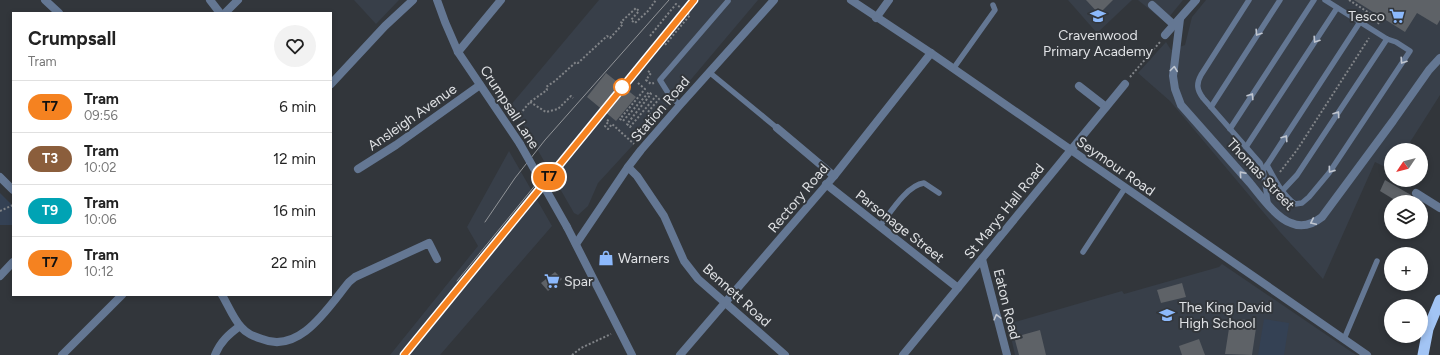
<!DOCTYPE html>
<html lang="en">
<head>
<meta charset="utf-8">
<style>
	body { margin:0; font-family:Figtree,sans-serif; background:#f2f2f2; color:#222; height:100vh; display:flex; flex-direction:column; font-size:15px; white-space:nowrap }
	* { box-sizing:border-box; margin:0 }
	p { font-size:13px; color:#767676 }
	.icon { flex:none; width:22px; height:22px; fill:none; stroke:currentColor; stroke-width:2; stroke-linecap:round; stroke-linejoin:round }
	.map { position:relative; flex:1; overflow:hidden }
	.side { position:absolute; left:12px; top:12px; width:320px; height:284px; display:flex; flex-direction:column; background:#fff; border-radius:0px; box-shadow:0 2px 6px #0003 }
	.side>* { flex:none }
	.badge { padding:0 8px; border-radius:13px; font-size:14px; line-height:26px }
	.needle { width:26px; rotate:235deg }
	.controls { position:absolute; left:1384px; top:143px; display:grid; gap:8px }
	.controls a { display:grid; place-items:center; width:44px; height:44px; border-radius:50%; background:#fff; box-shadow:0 2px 6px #0003; font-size:20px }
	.map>.badge { position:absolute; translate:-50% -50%; box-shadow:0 0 0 2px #fff }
	.round { display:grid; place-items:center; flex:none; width:42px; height:42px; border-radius:21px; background:#f2f2f2 }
	.headline { display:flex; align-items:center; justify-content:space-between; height:68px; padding:0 16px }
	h1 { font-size:19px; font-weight:700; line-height:30px }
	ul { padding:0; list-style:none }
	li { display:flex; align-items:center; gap:12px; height:52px; padding:0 16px; border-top:1px solid #e0e0e0 }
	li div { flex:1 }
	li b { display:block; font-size:15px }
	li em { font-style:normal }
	li .badge { min-width:44px; font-weight:700; text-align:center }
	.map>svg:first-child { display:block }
</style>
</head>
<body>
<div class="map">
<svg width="1440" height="355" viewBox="0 0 1440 355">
	<rect width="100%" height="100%" fill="#32363b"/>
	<!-- built -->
	<g fill="#383f49">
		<polygon points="354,0 399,0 376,24"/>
		<polygon points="599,0 758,0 666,109 598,183 588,206 578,215 574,213 525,128 510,106"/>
		<polygon points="1068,0 1132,0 1097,33"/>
		<polygon points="1138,0 1183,0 1165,22"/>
		<polygon points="1206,0 1440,0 1440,95 1405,150 1391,150 1391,170 1375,162 1323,279 1280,232 1170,101 1138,73 1166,42 1171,50 1185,45 1192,17"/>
		<polygon points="509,151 552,226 440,355 390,355 478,246 467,227"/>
		<polygon points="1222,264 1356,355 1015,355 1008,324 1122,291 1124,294 1219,267"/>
	</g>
	<!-- green -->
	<g fill="#344154">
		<polygon points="0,193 13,206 13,225 0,225"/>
		<polygon points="1264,319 1289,323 1284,355 1258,355"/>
	</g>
	<!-- building -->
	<g fill="#5e6267">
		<polygon points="1086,0 1113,0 1099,14"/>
		<polygon points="1354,0 1440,0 1440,20 1437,25 1417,13 1405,32"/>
		<polygon points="606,73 636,97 616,121 587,97"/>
		<polygon points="1385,180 1411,195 1408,202 1398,202 1380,191"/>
		<polygon points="555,272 562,279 548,291 541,283"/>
		<polygon points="1182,283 1186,297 1161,303 1157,290"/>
		<polygon points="1239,319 1254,321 1253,327 1256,328 1252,355 1225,354 1230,322 1238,323"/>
		<polygon points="1040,330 1046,355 1019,355 1015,340 1023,338 1022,335"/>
		<polygon points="1199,339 1205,355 1182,355 1179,346"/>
	</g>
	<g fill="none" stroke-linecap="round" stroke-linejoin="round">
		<!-- path -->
		<g stroke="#818488" stroke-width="2" stroke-dasharray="2 2" stroke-linecap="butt">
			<polyline points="1349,0 1380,20 1378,24"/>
			<polyline points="650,36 676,4 690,15 665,45"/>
			<polyline points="648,71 651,73 646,80 651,84 654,83"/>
			<polyline points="1130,77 1160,42"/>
			<polyline points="638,83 645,89 620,119 623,121 649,92 651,94 627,124 630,127 656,96 659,99 648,112 655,120"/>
			<polyline points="530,102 546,112 558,109 571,96 573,98"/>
			<polyline points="515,120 530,102 547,90 546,87 555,81 576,62 578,63 607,36 610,38 623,24 621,22 636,8 639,11 631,20 635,23 648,11 656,0"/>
			<polyline points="607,120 609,121 605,126 608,129 612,124 634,144"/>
			<polyline points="1280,172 1297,150 1369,38"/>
			<polyline points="0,211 13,205"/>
			<polyline points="572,355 581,348 611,334"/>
		</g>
		<!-- service -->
		<g stroke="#647793" stroke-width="5.5">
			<path d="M1249 0 1201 75C1196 84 1197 90 1203 98L1260 163 1263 170 1268 203"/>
			<polyline points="953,69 995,10 993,5"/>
			<polyline points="709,72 777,128"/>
			<polyline points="680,105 670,96 660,80 728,1"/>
			<polyline points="1211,107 1280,0"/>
			<polyline points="1230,129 1314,0"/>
			<polyline points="1246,147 1337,8"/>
			<path d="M1267 165C1275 180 1282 194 1295 204L1302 203 1309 197 1329 173 1410 51 1396 42 1387 39 1325 0"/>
			<polyline points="1265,168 1360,22"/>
			<polyline points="1282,191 1297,175 1387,39"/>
			<path d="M880 226C890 213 907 185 924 183L939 193"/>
			<polyline points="1083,252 1125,188"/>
			<polyline points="1344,339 1377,261"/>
		</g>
		<!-- minor -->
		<g stroke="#647793" stroke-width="8">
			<polyline points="45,0 59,13"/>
			<polyline points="210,0 220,13"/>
			<polyline points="851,0 931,53 1367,355"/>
			<polyline points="1152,5 1174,25"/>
			<polyline points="225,13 238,0"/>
			<polyline points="876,18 889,0"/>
			<path d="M1180 19 1173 76 1175 89 1181 105C1204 131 1227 157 1250 183 1260 195 1276 218 1291 223 1302 228 1313 224 1322 217L1393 121 1429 70 1440 58"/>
			<polyline points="1165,35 1196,0"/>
			<polyline points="458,52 501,0"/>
			<polyline points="331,84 385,26 413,0"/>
			<polyline points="1079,86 1106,107"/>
			<polyline points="777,128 834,176"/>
			<polyline points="628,167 637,176 664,216 684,261 698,279 785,355"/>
			<polyline points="358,169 396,145 480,85"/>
			<polyline points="0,177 13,190"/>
			<polyline points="826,184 958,288"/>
			<polyline points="1416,193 1440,208"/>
			<polyline points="576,244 628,167 641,150 680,105 774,0"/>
			<polyline points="982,259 1007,355"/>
			<polyline points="0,276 13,262"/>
			<path d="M222 295C228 305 233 318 241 327 247 334 253 336 262 339 300 355 329 306 349 282L355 277 429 243 437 259"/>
			<polyline points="62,355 122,295"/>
			<path d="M215 355C220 342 229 334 240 326"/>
			<polyline points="680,355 834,176 931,53"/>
			<polyline points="903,355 1125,84"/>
		</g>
		<!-- tertiary -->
		<g stroke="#647793" stroke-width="8">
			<polyline points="437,0 445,22 458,52 520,144"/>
			<polyline points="567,227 632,355"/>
		</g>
		<!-- trunk -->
		<polyline stroke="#a2c4f4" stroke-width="11" points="1423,355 1428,329 1440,300"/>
		<!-- tram -->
		<g stroke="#919498" stroke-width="1">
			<polyline points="485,222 515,178 545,140 669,0"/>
			<polyline points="457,281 546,172"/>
			<polyline points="404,355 694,0"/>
		</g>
		<!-- tertiary-bridge -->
		<polyline stroke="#647793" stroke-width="8" points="520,144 567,227"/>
	</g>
	<!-- one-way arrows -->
	<defs><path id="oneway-chevron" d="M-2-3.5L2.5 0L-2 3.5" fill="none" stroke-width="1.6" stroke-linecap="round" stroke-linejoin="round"/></defs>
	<g stroke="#c0c6d0">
		<use href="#oneway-chevron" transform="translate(1258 33) rotate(123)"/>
		<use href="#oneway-chevron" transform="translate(1316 40) rotate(123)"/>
		<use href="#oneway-chevron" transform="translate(1403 61) rotate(123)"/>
		<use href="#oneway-chevron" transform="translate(1174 69) rotate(-83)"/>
		<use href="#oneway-chevron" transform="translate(1251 96) rotate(-57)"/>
		<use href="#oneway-chevron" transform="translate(1337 114) rotate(-56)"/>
		<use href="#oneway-chevron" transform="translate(1285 138) rotate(-57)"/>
		<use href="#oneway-chevron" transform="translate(1331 170) rotate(125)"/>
		<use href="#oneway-chevron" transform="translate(1242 174) rotate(-131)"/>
		<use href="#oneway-chevron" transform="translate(1313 222) rotate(155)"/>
		<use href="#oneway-chevron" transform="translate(997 317) rotate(-104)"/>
	</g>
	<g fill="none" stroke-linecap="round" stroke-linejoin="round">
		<defs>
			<polyline id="line" points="404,355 694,0"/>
		</defs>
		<!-- line casing -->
		<use href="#line" stroke="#fff" stroke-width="9"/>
		<!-- line -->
		<use href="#line" stroke="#f58220" stroke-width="6"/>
	</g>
	<!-- icons -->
	<defs>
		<symbol id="school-bare" viewBox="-9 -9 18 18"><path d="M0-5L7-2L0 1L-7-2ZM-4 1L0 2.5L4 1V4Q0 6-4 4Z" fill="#8cb9fc" stroke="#32363b" stroke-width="2.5" paint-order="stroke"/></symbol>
		<symbol id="supermarket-bare" viewBox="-9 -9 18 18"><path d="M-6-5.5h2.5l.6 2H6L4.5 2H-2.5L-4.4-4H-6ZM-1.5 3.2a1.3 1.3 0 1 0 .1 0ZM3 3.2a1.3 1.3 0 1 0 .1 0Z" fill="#8cb9fc" stroke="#32363b" stroke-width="2.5" paint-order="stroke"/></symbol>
		<symbol id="shop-bare" viewBox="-9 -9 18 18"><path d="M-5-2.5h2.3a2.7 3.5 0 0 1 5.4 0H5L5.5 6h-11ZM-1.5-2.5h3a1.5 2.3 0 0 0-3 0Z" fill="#8cb9fc" stroke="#32363b" stroke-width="2.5" paint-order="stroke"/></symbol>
	</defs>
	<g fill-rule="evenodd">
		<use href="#school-bare" x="1087" y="5" width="22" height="22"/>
		<use href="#supermarket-bare" x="1386" y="5" width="22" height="22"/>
		<use href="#shop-bare" x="595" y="247" width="22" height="22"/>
		<use href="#supermarket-bare" x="541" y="270" width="22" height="22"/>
		<use href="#school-bare" x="1156" y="304" width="22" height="22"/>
	</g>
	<!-- markers -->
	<circle fill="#fff" stroke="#f58220" stroke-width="2" cx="622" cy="87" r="8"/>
	<g text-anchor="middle" stroke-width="4" stroke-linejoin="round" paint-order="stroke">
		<!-- poi labels -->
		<g font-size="14" fill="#dfe1e4" stroke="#32363b" text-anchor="start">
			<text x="1385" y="21" text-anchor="end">Tesco</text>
			<text x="1098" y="40" text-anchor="middle">Cravenwood<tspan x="1098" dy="16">Primary Academy</tspan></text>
			<text x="618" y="263">Warners</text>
			<text x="564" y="286">Spar</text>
			<text x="1179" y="312">The King David<tspan x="1179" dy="16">High School</tspan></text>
		</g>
		<!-- street labels -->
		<g font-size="14" fill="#dfe1e4" stroke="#32363b">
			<text transform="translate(510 107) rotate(57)" y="5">Crumpsall Lane</text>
			<text transform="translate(660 109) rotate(-49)" y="5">Station Road</text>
			<text transform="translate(412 117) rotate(-35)" y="5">Ansleigh Avenue</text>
			<text transform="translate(1116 166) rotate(35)" y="5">Seymour Road</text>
			<text transform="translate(1261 174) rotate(47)" y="5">Thomas Street</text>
			<text transform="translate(798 198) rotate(-50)" y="5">Rectory Road</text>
			<text transform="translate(1004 211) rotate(-51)" y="5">St Marys Hall Road</text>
			<text transform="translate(900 226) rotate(38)" y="5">Parsonage Street</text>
			<text transform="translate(737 295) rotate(42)" y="5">Bennett Road</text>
			<text transform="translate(1007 304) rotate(76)" y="5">Eaton Road</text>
		</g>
	</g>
</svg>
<div class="controls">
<a><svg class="needle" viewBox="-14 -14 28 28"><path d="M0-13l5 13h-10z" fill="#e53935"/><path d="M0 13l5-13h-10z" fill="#767676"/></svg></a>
<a><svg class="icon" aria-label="layers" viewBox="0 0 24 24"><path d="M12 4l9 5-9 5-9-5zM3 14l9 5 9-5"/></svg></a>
<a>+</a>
<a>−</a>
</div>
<b class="badge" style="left:549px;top:177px;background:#f58220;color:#111">T7</b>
<section class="side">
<div class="headline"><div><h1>Crumpsall</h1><p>Tram</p></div><a class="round"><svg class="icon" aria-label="heart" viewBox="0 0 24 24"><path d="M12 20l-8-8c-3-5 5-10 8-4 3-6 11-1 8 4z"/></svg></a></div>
<ul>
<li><span class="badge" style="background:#f58220;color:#111">T7</span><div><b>Tram</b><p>09:56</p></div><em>6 min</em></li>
<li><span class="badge" style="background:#8b5e3c;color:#fff">T3</span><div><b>Tram</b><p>10:02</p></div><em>12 min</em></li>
<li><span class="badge" style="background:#00a3b4;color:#fff">T9</span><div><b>Tram</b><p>10:06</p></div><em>16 min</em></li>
<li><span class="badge" style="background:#f58220;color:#111">T7</span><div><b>Tram</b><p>10:12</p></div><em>22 min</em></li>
</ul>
</section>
</div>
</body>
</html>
